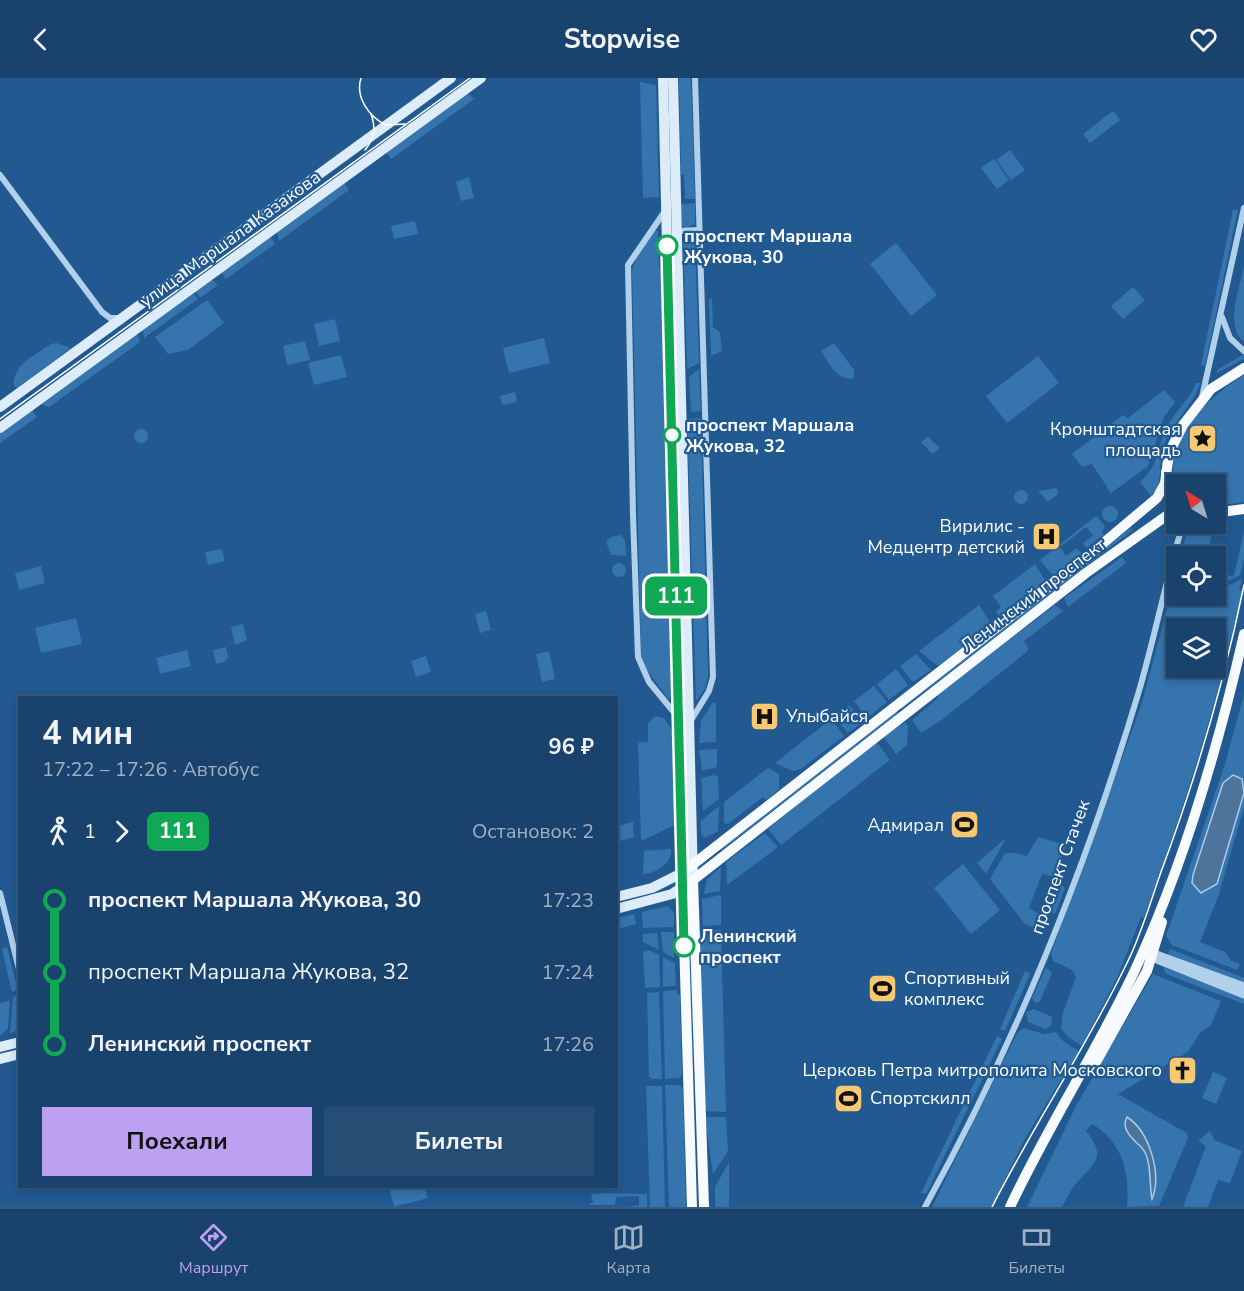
<!DOCTYPE html>
<html lang="ru">
<head>
<meta charset="utf-8">
<style>
	body { margin:0; font-family:"Nunito Sans",sans-serif; background:#264e74; color:#f1f3f6; height:100vh; display:flex; flex-direction:column; font-size:22px; white-space:nowrap }
	* { box-sizing:border-box; margin:0 }
	p { font-size:20px; color:#9fb0c2 }
	.icon { flex:none; width:33px; height:33px; fill:none; stroke:currentColor; stroke-width:2; stroke-linecap:round; stroke-linejoin:round }
	.map { position:relative; flex:1; overflow:hidden }
	.side { position:absolute; left:18px; top:618px; width:600px; height:492px; display:flex; flex-direction:column; background:#19436c; border-radius:0px; box-shadow:0 3px 9px #0003,0 0 0 2px #375c7f }
	.side>* { flex:none }
	.badge { padding:0 12px; border-radius:9px; font-size:21px; line-height:39px }
	.needle { width:39px; rotate:322deg }
	.tools { position:absolute; left:1166px; top:396px; display:grid; gap:12px }
	.tools a { display:grid; place-items:center; width:60px; height:60px; border-radius:0px; background:#19436c; box-shadow:0 3px 9px #0003,0 0 0 2px #375c7f; font-size:30px }
	.map>.badge { position:absolute; translate:-50% -50%; box-shadow:0 0 0 3px #fff }
	.legs { display:flex; align-items:center; gap:9px; height:66px; padding:0 24px; font-size:20px }
	.legs p { margin-inline-start:auto }
	.summary { display:flex; align-items:center; justify-content:space-between; height:102px; padding:0 24px }
	h1 { font-size:33px; font-weight:700; line-height:45px }
	.button { display:flex; gap:12px; margin-top:auto; padding:12px 24px }
	.button a { flex:1; height:69px; border-radius:0px; background:#bca0f2; color:#111; font-size:24px; font-weight:700; line-height:69px; text-align:center }
	.button a+a { background:#264e74; color:#f1f3f6 }
	ul { padding:0 24px; list-style:none }
	li { display:flex; align-items:center; gap:21px; height:72px; font-size:22px }
	li i { display:grid; place-items:center; width:9px; height:100%; margin:0 8px; background:currentColor }
	li i::after { content:''; width:15px; height:15px; margin:-8px; border:4px solid; border-radius:50%; background:#19436c }
	li p { margin-inline-start:auto }
	li:first-child i { background:linear-gradient(#0000 50%,currentColor 0) }
	li:last-child i { background:linear-gradient(currentColor 50%,#0000 0) }
	header { display:flex; justify-content:space-between; align-items:center; height:78px; padding:0 24px; background:#19436c; font-size:27px; font-weight:700 }
	.dock { display:flex; justify-content:space-around; align-items:center; height:84px; border-top:2px solid #375c7f; background:#19436c; font-size:16px; color:#9fb0c2 }
	.dock a { display:grid; justify-items:center; gap:3px }
	.dock .on { color:#bca0f2 }
	.map>svg:first-child { display:block }
</style>
</head>
<body>
<header><svg class="icon" aria-label="back" viewBox="0 0 24 24"><path d="M15 5l-7 7 7 7"/></svg>Stopwise<svg class="icon" aria-label="heart" viewBox="0 0 24 24"><path d="M12 20l-8-8c-3-5 5-10 8-4 3-6 11-1 8 4z"/></svg></header>
<div class="map">
<svg width="1244" height="1129" viewBox="0 0 1244 1129">
	<rect width="100%" height="100%" fill="#215990"/>
	<!-- green -->
	<g fill="#3574ad" fill-rule="evenodd">
		<polygon points="679,0 691,0 695,121 685,121 684,97 681,96"/>
		<polygon points="640,4 656,7 659,119 643,120"/>
		<polygon points="468,15 474,21 391,81 386,74"/>
		<polygon points="1113,33 1120,42 1090,65 1083,56"/>
		<polygon points="1010,72 1025,92 1011,102 996,82"/>
		<polygon points="994,81 1009,102 997,111 981,90"/>
		<polygon points="469,99 474,120 461,123 456,104"/>
		<polygon points="344,104 349,112 279,163 277,154"/>
		<polygon points="695,125 695,146 686,150 681,147 681,126"/>
		<polygon points="1233,132 1238,132 1205,288 1201,287"/>
		<polygon points="415,143 418,156 394,161 391,148"/>
		<polygon points="654,153 658,153 659,190 662,190 672,566 672,617 669,622 647,592 641,578 632,192 636,180"/>
		<polygon points="690,156 695,159 699,285 687,291 683,160"/>
		<polygon points="270,158 275,166 226,201 221,194"/>
		<polygon points="896,165 937,217 911,238 870,186"/>
		<path d="M1244 188V264C1224 247 1240 210 1244 188Z"/>
		<polygon points="211,201 218,207 200,220 195,213"/>
		<polygon points="1133,209 1145,222 1123,241 1111,228"/>
		<polygon points="194,216 198,221 144,260 143,250"/>
		<polygon points="709,221 712,221 713,249 720,254 722,273 711,278"/>
		<polygon points="207,222 224,245 188,272 168,276 155,259"/>
		<polygon points="335,241 340,263 319,268 314,246"/>
		<polygon points="135,256 138,257 140,264 49,329 39,325"/>
		<polygon points="544,260 550,285 509,295 503,270"/>
		<polygon points="305,263 310,282 287,287 283,268"/>
		<path d="M57 265 71 270 17 310 14 308C12 287 35 277 51 266Z"/>
		<path d="M834 265 854 292V300C837 304 829 285 821 273Z"/>
		<polygon points="1244,276 1244,281 1217,295 1217,292"/>
		<polygon points="341,277 347,299 314,307 308,285"/>
		<polygon points="1038,278 1059,305 1007,345 986,318"/>
		<polygon points="699,291 701,333 691,334 689,299"/>
		<path d="M1244 297V424L1215 428V406H1176C1160 362 1211 317 1244 297Z"/>
		<path d="M1196 305H1200C1196 324 1171 345 1163 370 1158 386 1164 406 1151 418L1140 404C1161 385 1156 371 1167 349 1175 333 1190 321 1196 305Z"/>
		<polygon points="1164,312 1175,324 1164,339 1148,388 1111,415 1092,386 1082,389 1072,376 1123,337 1128,340"/>
		<polygon points="515,314 517,324 502,327 500,318"/>
		<polygon points="31,331 37,339 0,365 0,354"/>
		<polygon points="701,340 708,598 705,611 696,623 687,341"/>
		<circle cx="141" cy="358" r="7"/>
		<polygon points="928,359 940,370 932,376 921,364"/>
		<polygon points="1057,410 1058,416 1048,424 1038,413"/>
		<circle cx="1021" cy="419" r="7"/>
		<circle cx="1110" cy="436" r="8"/>
		<polygon points="1096,438 1105,448 1102,454 1104,457 1086,470 1083,465 1093,457 1086,449 1060,469 1066,478 1077,470 1082,476 1053,498 1040,482"/>
		<polygon points="1198,446 1214,446 1207,478 1181,478 1187,454"/>
		<polygon points="1131,450 1133,452 902,631 901,629"/>
		<polygon points="1244,454 1244,481 1240,497 1224,505 1215,502 1219,496 1234,498"/>
		<polygon points="621,457 625,462 626,478 611,477 606,464 611,459"/>
		<polygon points="222,471 225,483 208,487 205,474"/>
		<polygon points="1122,479 1126,485 1068,529 1064,520"/>
		<circle cx="619" cy="492" r="7"/>
		<polygon points="1035,486 1047,505 1001,540 996,534 1001,529 993,518"/>
		<polygon points="41,488 45,505 19,512 15,495"/>
		<path d="M1176 497V518H1215V507L1225 509 1242 501 1239 512 1242 513C1218 625 1183 732 1144 839H1141L1118 898 1082 968 1068 959 1061 950 1062 938 1076 899 1072 892 1053 883 1051 875 1142 625ZM1176 550H1215V590H1176Z"/>
		<polygon points="979,527 992,547 938,588 919,573"/>
		<polygon points="1055,527 1063,533 1024,563 1029,572 943,641 921,655 912,642 938,620 937,617"/>
		<polygon points="486,533 491,552 480,555 475,536"/>
		<polygon points="76,540 82,566 41,575 35,550"/>
		<polygon points="243,546 247,562 235,567 231,549"/>
		<polygon points="226,569 228,579 224,584 216,586 213,572"/>
		<polygon points="187,572 191,588 160,596 156,580"/>
		<polygon points="549,573 555,601 542,604 536,576"/>
		<polygon points="916,576 931,592 913,604 900,588"/>
		<polygon points="426,578 431,594 416,599 411,583"/>
		<polygon points="896,591 908,607 889,622 877,606"/>
		<polygon points="874,608 887,624 867,640 854,623"/>
		<polygon points="1244,616 1244,729 1218,819 1200,864 1225,874 1231,883 1240,886 1237,892 1172,867 1166,858 1225,686"/>
		<polygon points="713,624 716,626 716,664 699,665 701,643"/>
		<polygon points="849,627 863,644 848,655 834,639"/>
		<polygon points="896,633 898,635 722,772 720,770"/>
		<polygon points="655,638 664,640 672,652 675,747 641,763 638,665 648,664 648,645"/>
		<polygon points="831,641 844,658 801,691 793,693 775,685"/>
		<polygon points="905,644 908,648 907,667 896,676 883,658 900,645 902,647"/>
		<polygon points="876,663 890,682 781,767 768,751"/>
		<polygon points="717,671 717,689 702,693 699,672"/>
		<polygon points="768,690 779,696 779,711 766,722 763,719 728,746 724,745 724,724"/>
		<polygon points="714,697 718,699 719,721 703,733 701,700"/>
		<polygon points="719,728 718,753 705,760 701,756 701,743"/>
		<polygon points="633,744 634,759 617,764 617,748"/>
		<polygon points="765,755 778,769 727,807 726,784"/>
		<polygon points="1038,759 1066,767 1055,799 1042,796 1029,830 1043,838 1038,851 1025,846 990,801 1005,775 1015,775 1027,778"/>
		<polygon points="1006,760 986,796 977,785"/>
		<path d="M671 771C672 786 657 795 643 796L644 773Z"/>
		<polygon points="963,786 1000,832 971,856 934,810"/>
		<polygon points="721,789 720,813 704,816 707,801"/>
		<polygon points="1061,806 1065,810 1055,836 1050,835"/>
		<polygon points="721,817 721,847 703,848 702,821"/>
		<polygon points="667,828 674,834 674,849 643,850 642,834"/>
		<polygon points="634,836 636,846 617,851 617,840"/>
		<polygon points="721,852 726,1034 705,1033 700,853"/>
		<polygon points="661,854 674,854 674,880 663,874"/>
		<polygon points="657,855 659,872 643,864 643,856"/>
		<polygon points="7,869 18,912 12,914 2,871"/>
		<polygon points="1170,871 1244,900 1244,906 1168,876"/>
		<polygon points="649,872 659,877 660,909 645,910 643,874"/>
		<polygon points="663,879 675,885 676,908 663,909"/>
		<polygon points="1046,889 1052,895 1040,923 1035,925 1032,920"/>
		<polygon points="1163,889 1244,920 1244,926 1166,896"/>
		<polygon points="1025,893 1030,896 1005,953 1000,951"/>
		<path d="M1153 896 1221 923 1211 947 1199 956 1188 974 1118 1016 1187 1055 1188 1060 1159 1128 1127 1129C1130 1096 1123 1064 1092 1046L1086 1053C1109 1081 1092 1086 1074 1108 1069 1115 1066 1122 1062 1129H1027L1076 1028Z"/>
		<polygon points="677,912 677,917 680,917 682,997 679,1000 665,1001 663,913"/>
		<polygon points="659,914 662,1001 652,1001 649,998 647,915"/>
		<polygon points="19,917 19,951 10,956 13,919"/>
		<polygon points="10,923 8,950 0,958 0,925"/>
		<polygon points="1034,931 1052,939 1051,948 1045,951 1028,944 1026,934"/>
		<polygon points="1024,950 1044,956 1056,954 1064,964 1079,973 1027,1057 991,1129 932,1129 1017,955"/>
		<polygon points="997,958 1002,961 926,1116 921,1115"/>
		<polygon points="1213,994 1227,1000 1216,1026 1202,1020"/>
		<polygon points="665,1007 678,1007 683,1010 686,1129 669,1129"/>
		<polygon points="646,1008 662,1008 665,1129 650,1129"/>
		<polygon points="705,1039 726,1039 728,1073 713,1096"/>
		<polygon points="1210,1053 1214,1062 1242,1073 1230,1105 1218,1102 1208,1129 1183,1129 1206,1068 1198,1063"/>
		<polygon points="729,1084 729,1129 715,1129 715,1109"/>
		<polygon points="389,1109 425,1109 428,1120 394,1129"/>
		<polygon points="607,1115 647,1116 647,1129 627,1129 639,1127 639,1118 616,1119 615,1127 588,1127 593,1124 591,1116"/>
	</g>
	<!-- water -->
	<g fill="#4e749b" stroke="#a5ccee" stroke-width="1.5">
		<polygon points="1233,697 1242,701 1244,715 1217,806 1201,815 1192,805 1193,797 1223,705"/>
		<path d="M1127 1039C1150 1054 1162 1097 1152 1121 1149 1107 1152 1081 1142 1070 1134 1062 1120 1052 1127 1039Z"/>
	</g>
	<g fill="none" stroke-linecap="round" stroke-linejoin="round">
		<!-- minor -->
		<g stroke="#b1d0ec" stroke-width="6">
			<polyline points="0,97 102,234 110,240 120,240"/>
			<polyline points="665,133 628,187 633,437 638,579 649,604 677,638"/>
			<polyline points="677,153 699,152"/>
			<polyline points="1222,239 1230,260 1244,273"/>
			<polyline points="1202,319 1244,130"/>
			<polyline points="690,644 709,613 713,599 695,0"/>
			<polyline points="0,815 20,895"/>
			<path d="M925 1129C1015 966 1086 790 1139 613 1155 558 1166 501 1183 446"/>
		</g>
		<!-- tertiary -->
		<g stroke="#b1d0ec" stroke-width="9">
			<polyline points="1148,874 1244,909"/>
			<polyline points="1147,877 1244,916"/>
		</g>
		<!-- secondary -->
		<g stroke="#ddecf9" stroke-width="10">
			<polyline points="0,329 451,0"/>
			<polyline points="0,350 481,0"/>
			<polyline points="616,819 652,810 682,795 663,0"/>
			<polyline points="616,831 672,816 693,802 673,0"/>
			<polyline points="0,969 20,964"/>
			<polyline points="0,981 20,976"/>
		</g>
		<!-- primary -->
		<g stroke="#f7fbff" stroke-width="10">
			<polyline points="1166,394 1176,414"/>
			<polyline points="1215,435 1244,431"/>
			<polyline points="1095,986 1147,893 1162,844"/>
			<polyline points="692,1129 682,795 1088,478 1157,420 1165,405 1169,375 1183,347 1211,311 1244,290"/>
			<polyline points="704,1129 693,802 1086,495 1176,431"/>
			<path d="M1010 1129C1048 1048 1097 973 1135 892 1184 786 1218 670 1244 556"/>
		</g>
		<!-- tram -->
		<g stroke="#fff" stroke-width="1.5">
			<path d="M361 0C355 19 369 39 386 47L405 46"/>
			<path d="M365 72C375 60 376 50 371 36"/>
			<polyline points="0,341 470,0"/>
			<path d="M992 1129C1034 1046 1086 970 1126 887 1141 858 1150 825 1161 794 1196 700 1224 605 1244 507"/>
		</g>
	</g>
	<g fill="none" stroke-linecap="round" stroke-linejoin="round">
		<defs>
			<polyline id="line-1" points="667,168 684,868"/>
		</defs>
		<!-- line-1 casing -->
		<use href="#line-1" stroke="#fff" stroke-width="14"/>
		<!-- line-1 -->
		<use href="#line-1" stroke="#10a855" stroke-width="9"/>
	</g>
	<!-- icons -->
	<defs>
		<symbol id="sight-square" viewBox="-11 -11 22 22"><rect x="-9" y="-9" width="18" height="18" rx="4" fill="#f9c873" stroke="#215990"/><path d="M0-6L1.8-2.2L6-1.7L2.9 1.2L3.7 5.4L0 3.3L-3.7 5.4L-2.9 1.2L-6-1.7L-1.8-2.2Z" fill="#111"/></symbol>
		<symbol id="hospital-square" viewBox="-11 -11 22 22"><rect x="-9" y="-9" width="18" height="18" rx="4" fill="#f9c873" stroke="#215990"/><path d="M-5-5h3v3.5h4V-5h3V5h-3V1.5h-4V5h-3Z" fill="#111"/></symbol>
		<symbol id="stadium-square" viewBox="-11 -11 22 22"><rect x="-9" y="-9" width="18" height="18" rx="4" fill="#f9c873" stroke="#215990"/><path d="M0-5a6.5 5 0 1 0 0 10a6.5 5 0 1 0 0-10ZM-3.5-1.8h7v3.6h-7Z" fill="#111"/></symbol>
		<symbol id="church-square" viewBox="-11 -11 22 22"><rect x="-9" y="-9" width="18" height="18" rx="4" fill="#f9c873" stroke="#215990"/><path d="M-1.2-6h2.4v3.5h3.3v2.4h-3.3V6h-2.4V-.1h-3.3v-2.4h3.3Z" fill="#111"/></symbol>
	</defs>
	<g fill-rule="evenodd">
		<use href="#sight-square" x="1186" y="344" width="33" height="33"/>
		<use href="#hospital-square" x="1030" y="442" width="33" height="33"/>
		<use href="#hospital-square" x="748" y="622" width="33" height="33"/>
		<use href="#stadium-square" x="948" y="730" width="33" height="33"/>
		<use href="#stadium-square" x="866" y="894" width="33" height="33"/>
		<use href="#church-square" x="1166" y="976" width="33" height="33"/>
		<use href="#stadium-square" x="832" y="1004" width="33" height="33"/>
	</g>
	<!-- markers -->
	<g fill="#fff" stroke="#10a855" stroke-width="3">
		<circle cx="667" cy="168" r="10"/>
		<circle cx="672" cy="357" r="8"/>
		<circle cx="684" cy="868" r="10"/>
	</g>
	<g text-anchor="middle" stroke-width="4.5" stroke-linejoin="round" paint-order="stroke">
		<!-- stop labels -->
		<g font-size="18" font-weight="bold" fill="#fff" stroke="#215990" text-anchor="start">
			<text x="684" y="164">проспект Маршала<tspan x="684" dy="21">Жукова, 30</tspan></text>
			<text x="686" y="353">проспект Маршала<tspan x="686" dy="21">Жукова, 32</tspan></text>
			<text x="700" y="864">Ленинский<tspan x="700" dy="21">проспект</tspan></text>
		</g>
		<!-- street labels -->
		<g font-size="18" fill="#fff" stroke="#215990">
			<text transform="translate(230 161) rotate(-36)" y="6">улица Маршала Казакова</text>
			<text transform="translate(1033 517) rotate(-37)" y="6">Ленинский проспект</text>
			<text transform="translate(1060 789) rotate(-70)" y="6">проспект Стачек</text>
		</g>
		<!-- poi labels -->
		<g font-size="18" fill="#fff" stroke="#215990" text-anchor="end">
			<text x="1181" y="357">Кронштадтская<tspan x="1181" dy="21">площадь</tspan></text>
			<text x="1025" y="454">Вирилис -<tspan x="1025" dy="21">Медцентр детский</tspan></text>
			<text x="786" y="644" text-anchor="start">Улыбайся</text>
			<text x="944" y="753">Адмирал</text>
			<text x="904" y="906" text-anchor="start">Спортивный<tspan x="904" dy="21">комплекс</tspan></text>
			<text x="1162" y="998">Церковь Петра митрополита Московского</text>
			<text x="870" y="1026" text-anchor="start">Спортскилл</text>
		</g>
	</g>
</svg>
<div class="tools">
<a><svg class="needle" viewBox="-14 -14 28 28"><path d="M0-13l5 13h-10z" fill="#e53935"/><path d="M0 13l5-13h-10z" fill="#9fb0c2"/></svg></a>
<a><svg class="icon" aria-label="locate" viewBox="0 0 24 24"><circle cx="12" cy="12" r="6"/><path d="M12 2v4M12 18v4M2 12h4M18 12h4"/></svg></a>
<a><svg class="icon" aria-label="layers" viewBox="0 0 24 24"><path d="M12 4l9 5-9 5-9-5zM3 14l9 5 9-5"/></svg></a>
</div>
<b class="badge" style="left:676px;top:518px;background:#10a855;color:#fff">111</b>
<section class="side">
<div class="summary"><div><h1>4 мин</h1><p>17:22 – 17:26 · Автобус</p></div><b>96 ₽</b></div>
<div class="legs"><svg class="icon" aria-label="walk" viewBox="0 0 24 24"><circle cx="13" cy="4" r="2"/><path d="M13 8l-2 6 4 7M11 14l-3 7M7 12l3-4h3l4 4"/></svg>1<svg class="icon" aria-label="forward" viewBox="0 0 24 24"><path d="M9 5l7 7-7 7"/></svg><b class="badge" style="background:#10a855;color:#fff">111</b><p>Остановок: 2</p></div>
<ul>
<li><i style="color:#10a855"></i><b>проспект Маршала Жукова, 30</b><p>17:23</p></li>
<li><i style="color:#10a855"></i><span>проспект Маршала Жукова, 32</span><p>17:24</p></li>
<li><i style="color:#10a855"></i><b>Ленинский проспект</b><p>17:26</p></li>
</ul>
<div class="button"><a>Поехали</a><a>Билеты</a></div>
</section>
</div>
<nav class="dock">
<a class="on"><svg class="icon" aria-label="directions" viewBox="0 0 24 24"><path d="M12 3l9 9-9 9-9-9zM9 14v-3h6M13 9l2 2-2 2"/></svg>Маршрут</a>
<a><svg class="icon" aria-label="map" viewBox="0 0 24 24"><path d="M3 6l6-2 6 2 6-2v14l-6 2-6-2-6 2zM9 4v14M15 6v14"/></svg>Карта</a>
<a><svg class="icon" aria-label="tickets" viewBox="0 0 24 24"><path d="M3 7h18v10H3zM15 7v10"/></svg>Билеты</a>
</nav>
</body>
</html>
